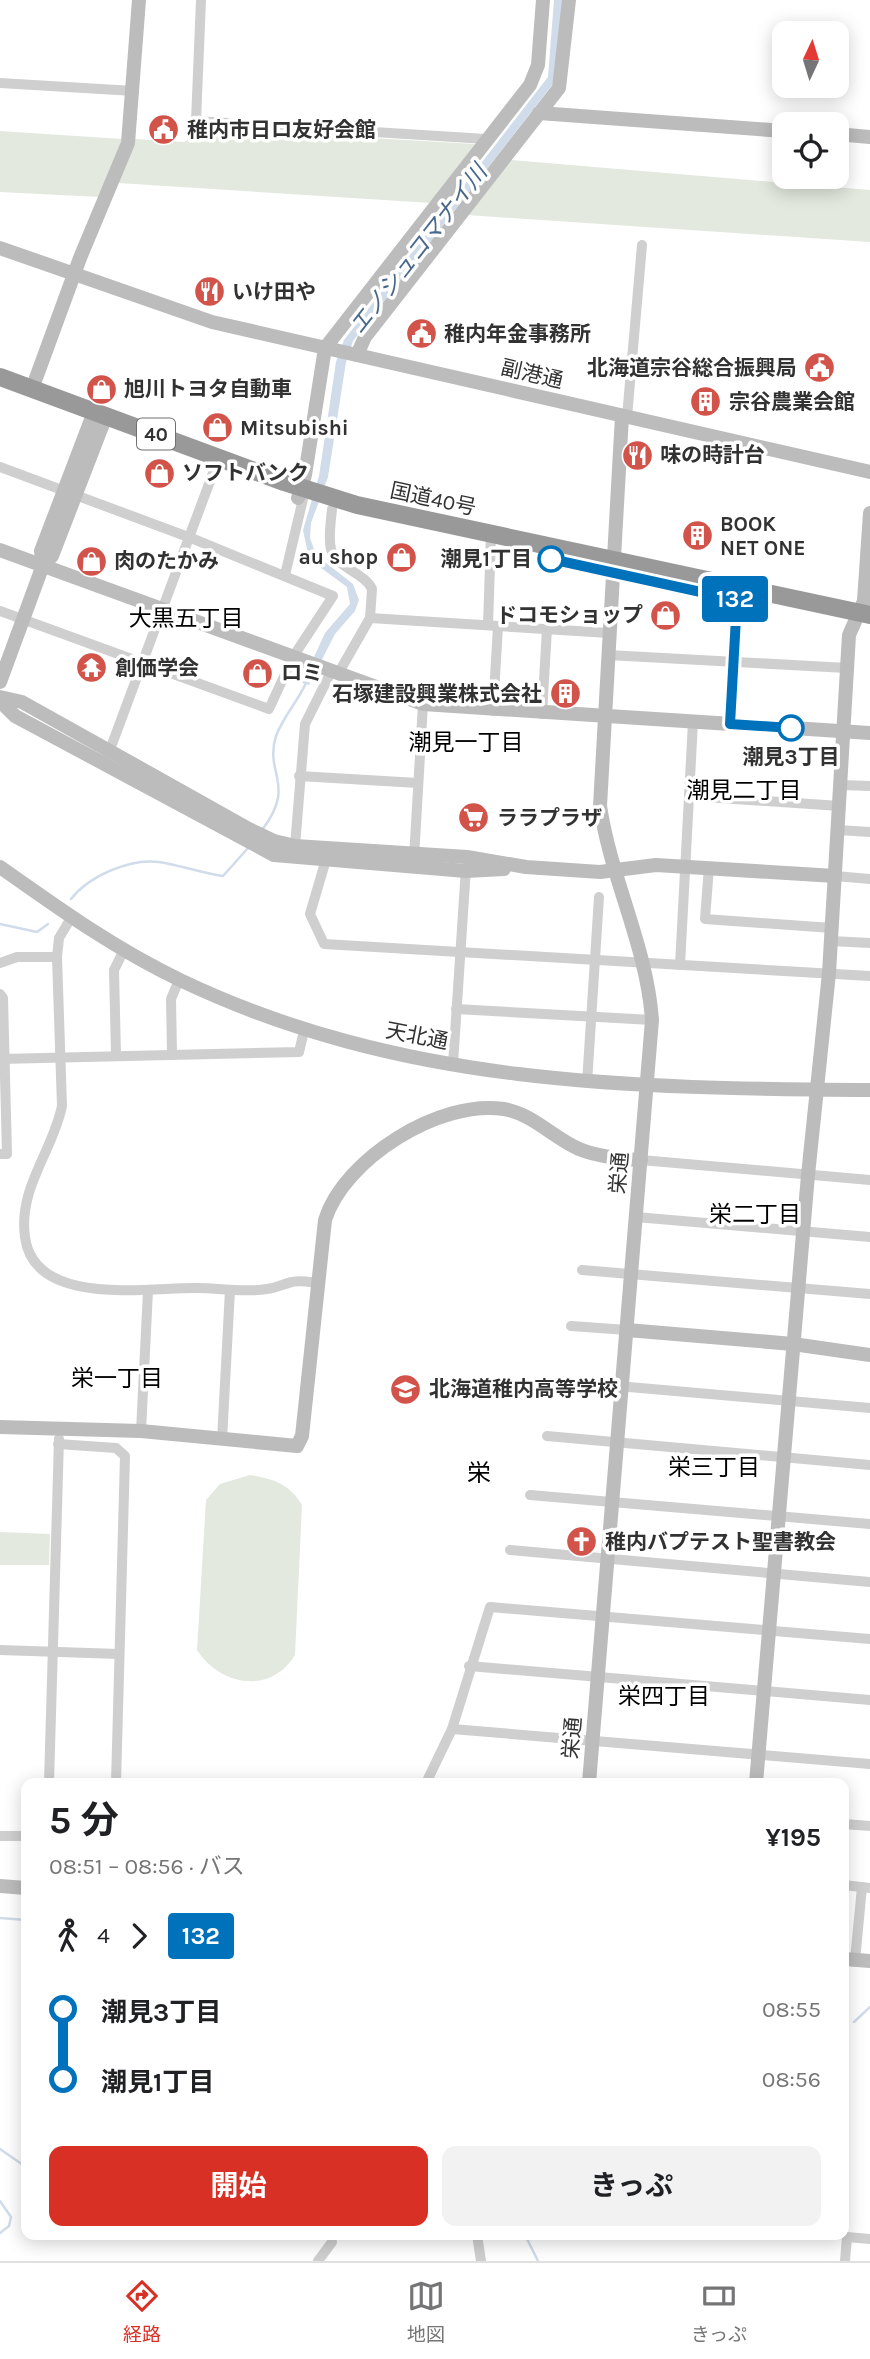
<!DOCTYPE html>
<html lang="ja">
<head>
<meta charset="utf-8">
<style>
	body { margin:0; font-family:Karla,"Noto Sans JP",sans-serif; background:#f2f2f2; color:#202124; height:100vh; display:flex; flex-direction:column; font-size:26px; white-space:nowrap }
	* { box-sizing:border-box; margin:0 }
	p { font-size:23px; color:#757577 }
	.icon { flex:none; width:38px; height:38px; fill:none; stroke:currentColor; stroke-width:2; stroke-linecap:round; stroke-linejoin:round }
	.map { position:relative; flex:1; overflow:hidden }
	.side { position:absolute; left:21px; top:1778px; width:828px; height:462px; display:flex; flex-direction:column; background:#fff; border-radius:14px; box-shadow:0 4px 18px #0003 }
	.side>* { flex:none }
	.badge { padding:0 14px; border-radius:5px; font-size:24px; line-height:46px }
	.needle { width:46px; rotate:4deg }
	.tools { position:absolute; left:772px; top:21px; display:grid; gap:14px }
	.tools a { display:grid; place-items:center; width:77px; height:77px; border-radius:14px; background:#fff; box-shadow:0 4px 18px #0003; font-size:35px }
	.map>.badge { position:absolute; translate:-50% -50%; box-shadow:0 0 0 4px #fff }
	.legs { display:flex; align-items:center; gap:10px; height:77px; padding:0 28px; font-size:23px }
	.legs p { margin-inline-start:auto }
	.head { display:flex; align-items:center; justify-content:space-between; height:119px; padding:0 28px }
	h1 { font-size:38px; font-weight:700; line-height:52px }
	.cta { display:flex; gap:14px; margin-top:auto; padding:14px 28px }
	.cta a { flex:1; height:80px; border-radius:14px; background:#d93025; color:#fff; font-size:28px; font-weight:700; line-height:80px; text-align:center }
	.cta a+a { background:#f2f2f2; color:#202124 }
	ul { padding:0 28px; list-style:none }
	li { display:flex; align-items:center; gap:24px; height:70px; font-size:26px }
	li i { display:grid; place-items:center; width:10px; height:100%; margin:0 9px; background:currentColor }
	li i::after { content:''; width:18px; height:18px; margin:-9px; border:5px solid; border-radius:50%; background:#fff }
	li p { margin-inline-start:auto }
	li:first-child i { background:linear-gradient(#0000 50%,currentColor 0) }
	li:last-child i { background:linear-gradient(currentColor 50%,#0000 0) }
	.tab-bar { display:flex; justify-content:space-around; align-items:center; height:98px; border-top:2px solid #e0e0e0; background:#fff; font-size:19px; color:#757577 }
	.tab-bar a { display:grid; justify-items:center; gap:4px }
	.tab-bar .current { color:#d93025 }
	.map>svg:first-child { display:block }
</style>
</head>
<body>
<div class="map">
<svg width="870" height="2261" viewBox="0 0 870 2261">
	<rect width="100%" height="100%" fill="#fff"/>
	<!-- green -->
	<g fill="#e3e9df">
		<polygon points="198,128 475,144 431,203 118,183 135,139 185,142"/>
		<polygon points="0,131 122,139 100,197 0,192"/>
		<polygon points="511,160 870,190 870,242 467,215"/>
		<path d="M250 1475C275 1479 289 1484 302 1505L295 1655C271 1695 220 1686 197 1650L206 1500 220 1484Z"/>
		<polygon points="0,1532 50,1534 49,1565 0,1565"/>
	</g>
	<!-- water -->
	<polygon fill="#d0dcea" points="554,0 563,0 556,80 353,341 346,362 328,477 311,523 310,538 316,555 353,584 359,600 355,611 335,634 309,685 302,683 325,633 350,604 347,587 309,559 303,530 319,476 336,362 344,340 548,77"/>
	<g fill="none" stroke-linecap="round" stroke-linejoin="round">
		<!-- stream -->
		<g stroke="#d0dcea" stroke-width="2.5">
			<path d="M262 830C297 784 264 774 276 736 283 717 298 701 306 683"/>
			<path d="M71 899C89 876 130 858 159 862 180 865 201 873 223 876L249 847"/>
			<polyline points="0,924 37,932 48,924"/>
			<polyline points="0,1918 26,1920"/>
			<polyline points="854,2022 870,2007"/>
			<polyline points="0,2149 26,2167"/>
			<polyline points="0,2201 11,2217 9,2226 0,2233"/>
			<polyline points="525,2235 538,2261"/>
		</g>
		<!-- street -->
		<g stroke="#cfcfcf" stroke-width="10">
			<polyline points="201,0 196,121 486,139"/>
			<polyline points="0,83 134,91"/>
			<polyline points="627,417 642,245"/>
			<polyline points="0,467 191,538 333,596 293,657 269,709 0,611"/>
			<path d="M332 509C331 521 328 538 331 549 336 568 364 572 372 589L370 618 338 674"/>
			<polyline points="285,575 303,499"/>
			<polyline points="370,618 609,633"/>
			<polyline points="488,625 491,535"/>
			<polyline points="608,655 847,668"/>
			<polyline points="493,711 498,626"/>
			<polyline points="542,714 547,629"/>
			<polyline points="730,724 737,588"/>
			<polyline points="108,755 219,457"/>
			<polyline points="299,776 418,783"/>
			<polyline points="841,785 870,786"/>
			<polyline points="689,796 840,806"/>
			<polyline points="838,830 870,832"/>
			<polyline points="295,846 305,724 331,672"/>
			<polyline points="327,856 310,914 324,944 870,976"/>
			<polyline points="414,858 423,704"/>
			<polyline points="709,867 705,919 832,928"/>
			<polyline points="835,876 870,879"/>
			<polyline points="831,941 870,943"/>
			<polyline points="57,957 59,938 71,918"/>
			<path d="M0 963 17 957H57L62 1106C53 1151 18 1188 25 1237 34 1308 149 1287 197 1288 220 1288 244 1293 267 1289 276 1288 283 1284 292 1282 300 1280 310 1282 318 1283"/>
			<polyline points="680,965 693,722"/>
			<polyline points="0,994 3,998 7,1154 0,1154"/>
			<polyline points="456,1009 652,1020"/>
			<polyline points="172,1053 171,999 179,980"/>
			<polyline points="116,1055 114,970 124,950"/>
			<polyline points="0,1059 299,1052 304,1031"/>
			<polyline points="453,1064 466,868"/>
			<polyline points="587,1083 599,897"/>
			<polyline points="641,1160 870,1180"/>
			<polyline points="636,1217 870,1237"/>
			<polyline points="582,1270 870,1294"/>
			<polyline points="571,1326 627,1330"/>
			<polyline points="560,1381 870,1408"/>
			<polyline points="141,1431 148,1291"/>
			<polyline points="547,1436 870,1465"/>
			<polyline points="222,1440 230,1290"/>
			<polyline points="58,1444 116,1448 125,1456 116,1783"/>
			<polyline points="530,1495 870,1524"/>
			<polyline points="510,1550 870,1582"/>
			<polyline points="0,1650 119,1654"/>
			<polyline points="469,1666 870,1700"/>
			<polyline points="452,1729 870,1764"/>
			<polyline points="49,1783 59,1439"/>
			<polyline points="426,1783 452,1729 490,1607 870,1639"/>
			<polyline points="844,1824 870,1826"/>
			<polyline points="0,1836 26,1836"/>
			<polyline points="844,1885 870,1888"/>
			<polyline points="855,1960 862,1887"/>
			<polyline points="477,2235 481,2261"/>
			<polyline points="318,2261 332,2242"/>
			<polyline points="845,2261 847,2237 870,2239"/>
		</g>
		<!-- secondary -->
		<g stroke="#bcbcbc" stroke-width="14">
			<polyline points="539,113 784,131"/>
			<polyline points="836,134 870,137"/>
			<polyline points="0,248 212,322 870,472"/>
			<polyline points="357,355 365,337 559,88 569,0"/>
			<polyline points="32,389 80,258 128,143 139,0"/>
			<polyline points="298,498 305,475 325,348 530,85 538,65 543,0"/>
			<polyline points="0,550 423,704 870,733"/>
			<polyline points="43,565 41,551 94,412"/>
			<polyline points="0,682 43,565 52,556 106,416"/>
			<polyline points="0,697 22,702 249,829 274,841 295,846 467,857 526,867 600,872 656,865 835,876"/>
			<polyline points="0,701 15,716 274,855 466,871 504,869"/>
			<path d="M0 867C58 908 115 949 180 980 402 1086 630 1088 870 1090"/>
			<polyline points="627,1330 793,1344 870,1355"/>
			<path d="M0 1427 141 1431 297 1446 302 1436 325 1220C344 1159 440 1099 504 1109 533 1114 552 1137 579 1149 599 1157 620 1159 641 1160"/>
			<path d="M589 1783 652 1020C647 947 611 879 600 806L622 416"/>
			<polyline points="756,1783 808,1175 829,973 849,635 864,601 870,513"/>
			<polyline points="0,1886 26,1888"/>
			<polyline points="844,1959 870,1961"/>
		</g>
		<!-- highway -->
		<polyline stroke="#999" stroke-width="18" points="0,377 284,482 357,505 870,615"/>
	</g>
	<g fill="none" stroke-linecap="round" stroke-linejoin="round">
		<defs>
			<polyline id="line-1" points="551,559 737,600 730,724 791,728"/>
		</defs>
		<!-- line-1 casing -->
		<use href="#line-1" stroke="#fff" stroke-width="16"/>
		<!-- line-1 -->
		<use href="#line-1" stroke="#0072bc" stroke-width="10"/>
	</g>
	<!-- icons -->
	<defs>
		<symbol id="civic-disc" viewBox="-11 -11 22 22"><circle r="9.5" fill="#d2534a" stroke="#fff"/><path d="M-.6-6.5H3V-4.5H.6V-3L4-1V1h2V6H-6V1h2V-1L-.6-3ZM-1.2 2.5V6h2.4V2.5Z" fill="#fff"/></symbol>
		<symbol id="restaurant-disc" viewBox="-11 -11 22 22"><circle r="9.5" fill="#d2534a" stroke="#fff"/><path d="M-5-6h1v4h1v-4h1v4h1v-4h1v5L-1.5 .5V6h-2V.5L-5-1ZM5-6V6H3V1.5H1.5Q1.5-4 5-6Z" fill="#fff"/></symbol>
		<symbol id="shop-disc" viewBox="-11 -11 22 22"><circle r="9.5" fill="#d2534a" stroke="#fff"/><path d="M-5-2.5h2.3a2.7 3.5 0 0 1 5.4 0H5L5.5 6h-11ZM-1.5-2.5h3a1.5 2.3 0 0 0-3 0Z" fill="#fff"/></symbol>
		<symbol id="building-disc" viewBox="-11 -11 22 22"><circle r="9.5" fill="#d2534a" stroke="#fff"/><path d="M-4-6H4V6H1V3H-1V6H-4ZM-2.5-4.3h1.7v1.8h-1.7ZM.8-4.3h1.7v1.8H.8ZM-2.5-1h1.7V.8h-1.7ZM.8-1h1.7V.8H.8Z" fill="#fff"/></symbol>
		<symbol id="temple-disc" viewBox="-11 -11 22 22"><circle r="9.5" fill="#d2534a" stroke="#fff"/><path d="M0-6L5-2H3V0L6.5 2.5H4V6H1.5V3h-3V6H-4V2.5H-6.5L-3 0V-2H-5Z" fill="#fff"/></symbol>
		<symbol id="supermarket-disc" viewBox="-11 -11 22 22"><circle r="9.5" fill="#d2534a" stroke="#fff"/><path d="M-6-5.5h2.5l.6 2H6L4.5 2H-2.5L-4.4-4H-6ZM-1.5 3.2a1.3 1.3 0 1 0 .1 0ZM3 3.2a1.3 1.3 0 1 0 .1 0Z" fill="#fff"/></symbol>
		<symbol id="school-disc" viewBox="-11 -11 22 22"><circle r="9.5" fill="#d2534a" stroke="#fff"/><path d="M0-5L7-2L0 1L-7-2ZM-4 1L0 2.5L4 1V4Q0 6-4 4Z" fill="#fff"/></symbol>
		<symbol id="church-disc" viewBox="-11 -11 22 22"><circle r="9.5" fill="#d2534a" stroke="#fff"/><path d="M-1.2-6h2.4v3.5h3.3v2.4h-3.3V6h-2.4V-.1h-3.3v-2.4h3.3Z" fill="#fff"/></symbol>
	</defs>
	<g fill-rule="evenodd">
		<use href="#civic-disc" x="146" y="112" width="35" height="35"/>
		<use href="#restaurant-disc" x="192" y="274" width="35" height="35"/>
		<use href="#civic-disc" x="404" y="316" width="35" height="35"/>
		<use href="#civic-disc" x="802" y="350" width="35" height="35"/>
		<use href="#shop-disc" x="84" y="372" width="35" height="35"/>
		<use href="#building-disc" x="688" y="384" width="35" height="35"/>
		<use href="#shop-disc" x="200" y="410" width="35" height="35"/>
		<use href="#restaurant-disc" x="620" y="438" width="35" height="35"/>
		<use href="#shop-disc" x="142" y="456" width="35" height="35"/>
		<use href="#building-disc" x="680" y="518" width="35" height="35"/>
		<use href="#shop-disc" x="384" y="540" width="35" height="35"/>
		<use href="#shop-disc" x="74" y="544" width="35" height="35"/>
		<use href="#shop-disc" x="648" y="598" width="35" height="35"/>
		<use href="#temple-disc" x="74" y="650" width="35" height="35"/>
		<use href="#shop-disc" x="240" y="656" width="35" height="35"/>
		<use href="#building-disc" x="548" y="676" width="35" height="35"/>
		<use href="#supermarket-disc" x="456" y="800" width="35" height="35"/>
		<use href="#school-disc" x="388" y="1372" width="35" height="35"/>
		<use href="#church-disc" x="564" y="1524" width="35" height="35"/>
	</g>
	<!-- markers -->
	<g fill="#fff" stroke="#0072bc" stroke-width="3.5">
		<circle cx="551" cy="559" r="12"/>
		<circle cx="791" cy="728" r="12"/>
	</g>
	<g text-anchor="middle" stroke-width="7" stroke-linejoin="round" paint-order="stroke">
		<!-- shield labels -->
		<rect fill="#fff" stroke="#707070" stroke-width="2" x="137" y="418.5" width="38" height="31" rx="5"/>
		<g font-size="19" font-weight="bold" fill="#323232">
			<text x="156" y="441">40</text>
		</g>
		<!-- poi labels -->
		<g font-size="21" font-weight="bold" fill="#323232" stroke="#fff" text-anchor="start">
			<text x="187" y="137">稚内市日ロ友好会館</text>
			<text x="232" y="299">いけ田や</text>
			<text x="444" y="341">稚内年金事務所</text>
			<text x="797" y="375" text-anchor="end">北海道宗谷総合振興局</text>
			<text x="124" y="396">旭川トヨタ自動車</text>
			<text x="729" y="409">宗谷農業会館</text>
			<text x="240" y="435">Mitsubishi</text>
			<text x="660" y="462">味の時計台</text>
			<text x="182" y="480">ソフトバンク</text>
			<text x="720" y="531">BOOK<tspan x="720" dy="24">NET ONE</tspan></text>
			<text x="378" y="564" text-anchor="end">au shop</text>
			<text x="114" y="568">肉のたかみ</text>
			<text x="643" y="622" text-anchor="end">ドコモショップ</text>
			<text x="115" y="675">創価学会</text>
			<text x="281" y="680">ロミ</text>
			<text x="542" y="701" text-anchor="end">石塚建設興業株式会社</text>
			<text x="497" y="825">ララプラザ</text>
			<text x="429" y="1396">北海道稚内高等学校</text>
			<text x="605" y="1549">稚内バプテスト聖書教会</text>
		</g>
		<!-- street labels -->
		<g font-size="21" fill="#323232" stroke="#fff">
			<text transform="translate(532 374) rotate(13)" y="7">副港通</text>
			<text transform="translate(433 499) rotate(12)" y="7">国道40号</text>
			<text transform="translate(417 1036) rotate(11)" y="7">天北通</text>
			<text transform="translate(619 1173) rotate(-85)" y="7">栄通</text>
			<text transform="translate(572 1738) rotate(-85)" y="7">栄通</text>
		</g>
		<!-- stop labels -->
		<g font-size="21" font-weight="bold" fill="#323232" stroke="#fff" text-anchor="end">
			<text x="532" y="566">潮見1丁目</text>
			<text x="791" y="764" text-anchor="middle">潮見3丁目</text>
		</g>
		<!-- water labels -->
		<g font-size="23" font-style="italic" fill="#48688b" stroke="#fff">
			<text transform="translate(418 249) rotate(-52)" y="8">エノシュコマナイ川</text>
		</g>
		<!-- neighbourhood labels -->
		<g font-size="23" fill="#000" stroke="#fff">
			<text x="186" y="626">大黒五丁目</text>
			<text x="466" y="750">潮見一丁目</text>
			<text x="744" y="798">潮見二丁目</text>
			<text x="755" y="1222">栄二丁目</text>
			<text x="117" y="1386">栄一丁目</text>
			<text x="714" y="1475">栄三丁目</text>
			<text x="664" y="1704">栄四丁目</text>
		</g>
		<!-- quarter labels -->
		<g font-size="24" fill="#000" stroke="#fff">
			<text x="479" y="1481">栄</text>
		</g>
	</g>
</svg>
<div class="tools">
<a><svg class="needle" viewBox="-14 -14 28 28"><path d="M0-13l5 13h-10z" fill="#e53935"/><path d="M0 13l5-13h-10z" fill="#757577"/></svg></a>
<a><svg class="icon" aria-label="locate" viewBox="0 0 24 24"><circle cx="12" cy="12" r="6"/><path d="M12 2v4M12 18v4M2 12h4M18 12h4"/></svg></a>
</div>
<b class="badge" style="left:735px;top:599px;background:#0072bc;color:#fff">132</b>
<section class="side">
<div class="head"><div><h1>5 分</h1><p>08:51 – 08:56 · バス</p></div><b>¥195</b></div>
<div class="legs"><svg class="icon" aria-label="walk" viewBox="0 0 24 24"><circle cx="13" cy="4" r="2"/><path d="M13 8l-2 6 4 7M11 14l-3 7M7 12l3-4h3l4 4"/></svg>4<svg class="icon" aria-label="forward" viewBox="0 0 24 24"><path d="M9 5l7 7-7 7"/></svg><b class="badge" style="background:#0072bc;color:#fff">132</b></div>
<ul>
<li><i style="color:#0072bc"></i><b>潮見3丁目</b><p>08:55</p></li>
<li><i style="color:#0072bc"></i><b>潮見1丁目</b><p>08:56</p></li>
</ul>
<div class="cta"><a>開始</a><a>きっぷ</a></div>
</section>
</div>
<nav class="tab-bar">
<a class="current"><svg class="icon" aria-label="directions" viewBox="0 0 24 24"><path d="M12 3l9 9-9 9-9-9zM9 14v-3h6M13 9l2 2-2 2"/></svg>経路</a>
<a><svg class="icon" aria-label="map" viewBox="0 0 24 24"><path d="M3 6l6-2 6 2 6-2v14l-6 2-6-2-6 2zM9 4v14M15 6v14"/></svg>地図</a>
<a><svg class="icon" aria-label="tickets" viewBox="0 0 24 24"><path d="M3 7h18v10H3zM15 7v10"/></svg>きっぷ</a>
</nav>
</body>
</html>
